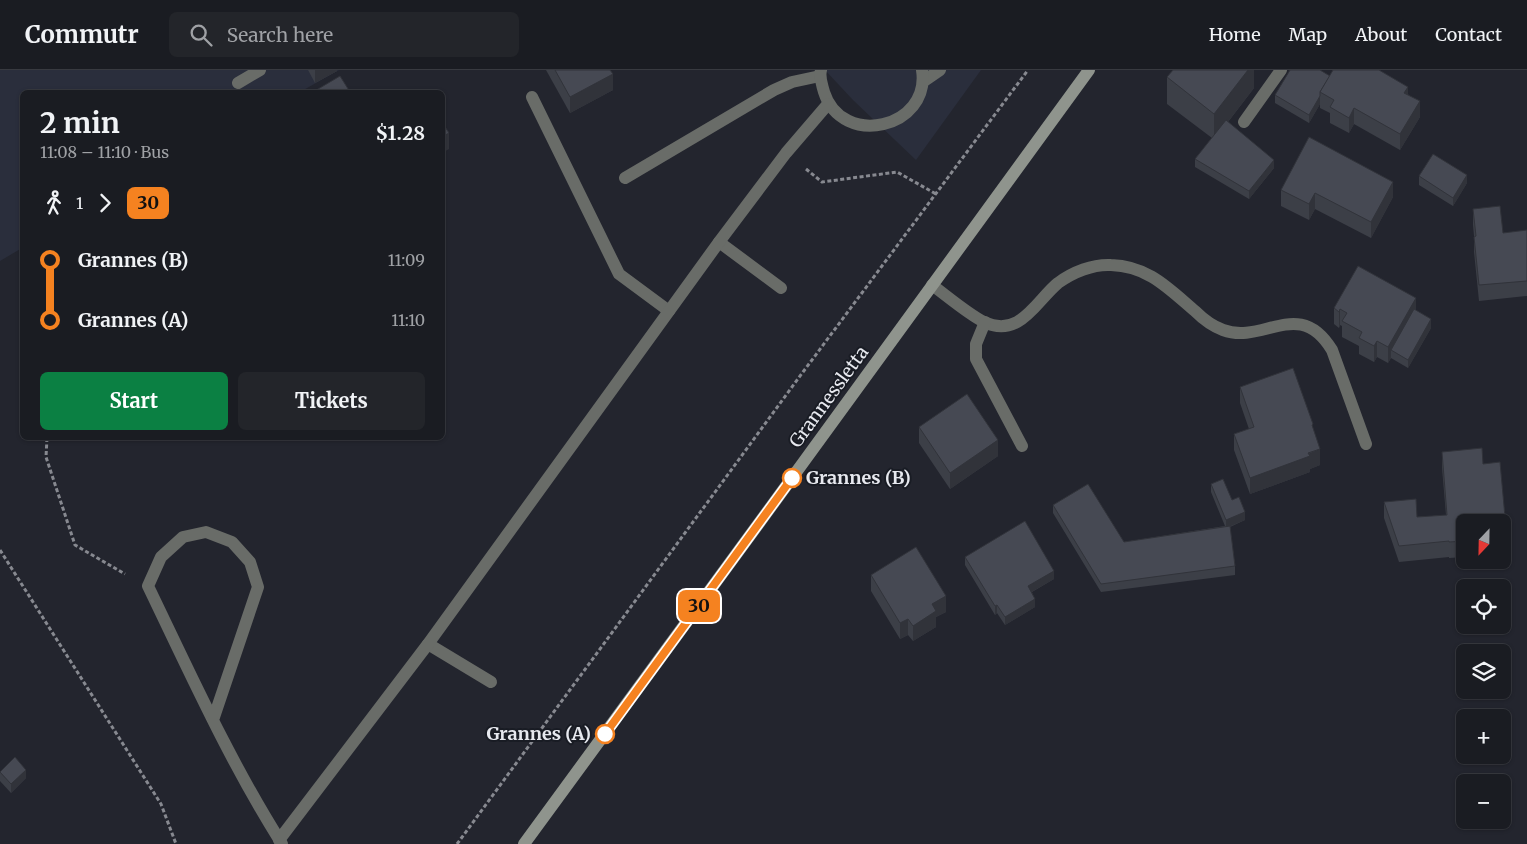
<!DOCTYPE html>
<html lang="en">
<head>
<meta charset="utf-8">
<style>
	body { margin:0; font-family:Merriweather,serif; background:#23252a; color:#f1f3f6; height:100vh; display:flex; flex-direction:column; font-size:19px; white-space:nowrap }
	* { box-sizing:border-box; margin:0 }
	p { font-size:16px; color:#9fa1a5 }
	.icon { flex:none; width:28px; height:28px; fill:none; stroke:currentColor; stroke-width:2; stroke-linecap:round; stroke-linejoin:round }
	.map { position:relative; flex:1; overflow:hidden }
	.drawer { position:absolute; left:20px; top:20px; width:425px; height:350px; display:flex; flex-direction:column; background:#1a1c22; border-radius:8px; box-shadow:0 1px 4px #0004,0 0 0 1px #383a40 }
	.drawer>* { flex:none }
	.badge { padding:0 10px; border-radius:8px; font-size:18px; line-height:32px }
	.needle { width:32px; rotate:202deg }
	.fabs { position:absolute; left:1456px; top:444px; display:grid; gap:10px }
	.fabs a { display:grid; place-items:center; width:55px; height:55px; border-radius:8px; background:#1a1c22; box-shadow:0 1px 4px #0004,0 0 0 1px #383a40; font-size:25px }
	.map>.badge { position:absolute; translate:-50% -50%; box-shadow:0 0 0 2px #fff }
	.legs { display:flex; align-items:center; gap:8px; height:55px; padding:0 20px; font-size:16px }
	.legs p { margin-inline-start:auto }
	.head { display:flex; align-items:center; justify-content:space-between; height:85px; padding:0 20px }
	h1 { font-size:28px; font-weight:700; line-height:38px }
	.action { display:flex; gap:10px; margin-top:auto; padding:10px 20px }
	.action a { flex:1; height:58px; border-radius:8px; background:#0b8043; color:#fff; font-size:20px; font-weight:700; line-height:58px; text-align:center }
	.action a+a { background:#23252a; color:#f1f3f6 }
	ul { padding:0 20px; list-style:none }
	li { display:flex; align-items:center; gap:18px; height:60px; font-size:19px }
	li i { display:grid; place-items:center; width:8px; height:100%; margin:0 6px; background:currentColor }
	li i::after { content:''; width:12px; height:12px; margin:-6px; border:4px solid; border-radius:50%; background:#1a1c22 }
	li p { margin-inline-start:auto }
	li:first-child i { background:linear-gradient(#0000 50%,currentColor 0) }
	li:last-child i { background:linear-gradient(currentColor 50%,#0000 0) }
	header { display:flex; align-items:center; gap:30px; box-sizing:border-box; height:70px; padding:0 25px; background:#1a1c22; border-bottom:1px solid #383a40 }
	header strong { font-size:24px }
	nav { display:flex; gap:28px; margin-inline-start:auto; font-size:18px }
	.search { width:350px; height:45px; background:#23252a; display:flex; align-items:center; gap:12px; box-sizing:border-box; padding:0 18px; border-radius:8px; color:#9fa1a5; font-size:19px }
	.map>svg:first-child { display:block }
</style>
</head>
<body>
<header>
<strong>Commutr</strong>
<div class="search"><svg class="icon" aria-label="search" viewBox="0 0 24 24"><circle cx="10" cy="10" r="6"/><path d="M15 15l6 6"/></svg>Search here</div>
<nav><a>Home</a><a>Map</a><a>About</a><a>Contact</a></nav>
</header>
<div class="map">
<svg width="1527" height="774" viewBox="0 0 1527 774">
	<rect width="100%" height="100%" fill="#23252e"/>
	<!-- built -->
	<g fill="#2a2e3c">
		<polygon points="0,0 339,0 300,22 22,22 22,178 0,191"/>
		<polygon points="825,0 981,0 916,90 853,30"/>
	</g>
	<g fill="none" stroke-linecap="round" stroke-linejoin="round">
		<!-- path -->
		<g stroke="#878990" stroke-width="3" stroke-dasharray="4 2.5" stroke-linecap="butt">
			<polyline points="806,99 822,112 897,102 936,124"/>
			<polyline points="47,368 46,387 75,475 125,504"/>
			<polyline points="0,480 161,734 176,774"/>
			<polyline points="457,774 803,302 1028,0"/>
		</g>
		<!-- service -->
		<g stroke="#696c68" stroke-width="12">
			<polyline points="924,11 940,0"/>
			<polyline points="238,13 260,0"/>
			<polyline points="532,27 619,204 669,241"/>
			<polyline points="1244,52 1281,0"/>
			<polyline points="625,108 774,20 792,12 820,6"/>
			<polyline points="719,172 781,218"/>
			<polyline points="428,574 491,612"/>
		</g>
		<!-- minor -->
		<g stroke="#696c68" stroke-width="12">
			<path d="M821 0C819 8 822 14 824 22 842 79 931 58 922 0"/>
			<path d="M932 215C947 226 968 244 984 252 1020 269 1036 231 1058 213 1073 202 1093 194 1111 195 1148 196 1168 218 1195 241 1203 249 1212 256 1223 260 1264 275 1299 226 1332 280L1366 374"/>
			<polyline points="985,252 976,274 976,289 1022,376"/>
			<path d="M213 650 258 517 250 492 232 472 206 462 183 467 161 487 148 516C190 603 230 692 282 774"/>
			<polyline points="279,770 428,574 719,172 786,83 828,34"/>
		</g>
		<!-- secondary -->
		<path stroke="#8f948d" stroke-width="12" d="M524 774C714 517 900 258 1089 0"/>
	</g>
	<!-- wall -->
	<g fill="#3c3f47">
		<polygon points="308,0 337,0 337,1 315,13"/>
		<polygon points="546,0 610,0 613,20 570,43"/>
		<polygon points="1254,0 1254,18 1228,52 1274,98 1249,129 1195,97 1195,89 1212,68 1167,34 1167,7"/>
		<polygon points="1330,6 1408,24 1420,47 1400,80 1354,54 1349,63 1330,53 1330,43 1320,38 1320,34 1309,53 1275,33 1275,25"/>
		<polygon points="1419,106 1467,113 1453,136 1419,115"/>
		<polygon points="1281,120 1393,127 1371,168 1315,139 1309,150 1281,136"/>
		<polygon points="1473,139 1503,163 1527,160 1527,226 1479,231 1474,182 1474,166 1473,155"/>
		<polygon points="1334,238 1416,241 1431,258 1408,298 1391,288 1388,293 1377,287 1374,292 1359,284 1359,276 1342,267 1342,256 1340,255 1339,258 1334,254"/>
		<polygon points="1240,317 1313,360 1320,395 1310,399 1310,402 1250,424 1234,380 1234,364 1249,359 1240,333"/>
		<polygon points="919,357 998,386 950,419 919,373"/>
		<polygon points="1442,382 1483,394 1505,447 1505,463 1502,463 1502,452 1465,452 1465,487 1449,488 1449,487 1399,492 1384,448 1384,432 1417,447 1446,445 1442,398"/>
		<polygon points="1211,414 1232,430 1245,450 1230,457 1235,496 1235,505 1101,522 1053,443 1053,435 1124,472 1225,456 1211,422"/>
		<polygon points="965,487 1054,509 1032,522 1035,537 1005,555 997,543 995,545 965,495"/>
		<polygon points="871,505 946,542 936,547 936,557 913,571 908,565 900,569 871,521"/>
		<polygon points="0,702 26,708 11,723 0,711"/>
	</g>
	<!-- shaded-wall -->
	<g fill="#31333a">
		<polygon points="315,0 337,0 337,1 315,13"/>
		<polygon points="1248,0 1254,0 1254,18 1214,70 1214,44"/>
		<polygon points="613,4 613,20 570,43 570,27"/>
		<polygon points="1408,17 1408,33 1404,23"/>
		<polygon points="1320,26 1320,34 1309,53 1309,45"/>
		<polygon points="1420,31 1420,47 1400,80 1400,64"/>
		<polygon points="1354,38 1354,54 1349,63 1349,48"/>
		<polygon points="449,63 449,79 442,83 442,67"/>
		<polygon points="1274,90 1274,98 1249,129 1249,121"/>
		<polygon points="1467,105 1467,113 1453,136 1453,128"/>
		<polygon points="1393,112 1393,127 1371,168 1371,152"/>
		<polygon points="1315,123 1315,139 1309,150 1309,134"/>
		<polygon points="1416,228 1416,244 1391,280 1391,288 1388,293 1388,277"/>
		<polygon points="1340,239 1340,255 1339,258 1339,242"/>
		<polygon points="1431,249 1431,258 1408,298 1408,290"/>
		<polygon points="1377,271 1377,287 1374,292 1374,276"/>
		<polygon points="998,370 998,386 950,419 950,403"/>
		<polygon points="1320,379 1320,395 1310,399 1310,402 1250,424 1250,408"/>
		<polygon points="1245,442 1245,450 1226,458 1226,450"/>
		<polygon points="1054,501 1054,509 1028,524 1028,516"/>
		<polygon points="946,526 946,542 936,547 936,557 913,571 913,556 932,534"/>
		<polygon points="1035,529 1035,537 1005,555 1005,547"/>
		<polygon points="997,535 997,543 995,545 995,536"/>
		<polygon points="908,549 908,565 900,569 900,553"/>
		<polygon points="26,700 26,708 11,723 11,714"/>
	</g>
	<!-- building -->
	<g fill="#464953" stroke="#31333a">
		<polygon points="555,0 610,0 613,4 570,27"/>
		<polygon points="1173,0 1248,0 1214,44 1167,7"/>
		<polygon points="1290,0 1320,0 1330,6 1320,22 1320,26 1309,45 1275,25"/>
		<polygon points="1333,0 1379,0 1408,17 1404,23 1420,31 1400,64 1354,38 1349,48 1330,37 1334,30 1320,22"/>
		<polygon points="340,6 350,22 313,22"/>
		<polygon points="1226,50 1274,90 1249,121 1195,89"/>
		<polygon points="442,52 449,63 442,67"/>
		<polygon points="1309,67 1393,112 1371,152 1315,123 1309,134 1281,120"/>
		<polygon points="1433,84 1467,105 1453,128 1419,106"/>
		<polygon points="1500,136 1503,163 1527,160 1527,211 1479,215 1474,167 1476,166 1473,139"/>
		<polygon points="1358,196 1416,228 1388,277 1377,271 1374,276 1359,268 1362,262 1342,251 1347,243 1340,239 1339,242 1334,238"/>
		<polygon points="1414,239 1431,249 1408,290 1391,280"/>
		<polygon points="1293,298 1313,354 1312,355 1320,379 1308,383 1310,386 1250,408 1234,364 1254,357 1240,317"/>
		<polygon points="967,324 998,370 950,403 919,357"/>
		<polygon points="1482,378 1483,394 1500,392 1505,447 1488,449 1488,452 1465,452 1465,471 1449,472 1449,471 1399,476 1384,432 1416,429 1417,447 1447,445 1442,382"/>
		<polygon points="1223,409 1232,430 1239,427 1245,442 1226,450 1211,414"/>
		<polygon points="1088,414 1124,472 1230,456 1235,496 1101,514 1053,435"/>
		<polygon points="1025,451 1054,501 1028,516 1035,529 1005,547 997,535 995,536 965,487"/>
		<polygon points="916,477 946,526 932,534 936,541 913,556 908,549 900,553 871,505"/>
		<polygon points="15,687 26,700 11,714 0,702"/>
	</g>
	<g fill="none" stroke-linecap="round" stroke-linejoin="round">
		<defs>
			<polyline id="line-1" points="605,664 792,408"/>
		</defs>
		<!-- line-1 casing -->
		<use href="#line-1" stroke="#fff" stroke-width="11"/>
		<!-- line-1 -->
		<use href="#line-1" stroke="#f58220" stroke-width="8"/>
	</g>
	<!-- markers -->
	<g fill="#fff" stroke="#f58220" stroke-width="2.5">
		<circle cx="792" cy="408" r="9"/>
		<circle cx="605" cy="664" r="9"/>
	</g>
	<g text-anchor="middle" stroke-width="4" stroke-linejoin="round" paint-order="stroke">
		<!-- street labels -->
		<g font-size="18" fill="#e7e9ef" stroke="#191c24">
			<text transform="translate(829 327) rotate(-54)" y="6">Grannessletta</text>
		</g>
		<!-- stop labels -->
		<g font-size="18" font-weight="bold" fill="#e7e9ef" stroke="#191c24" text-anchor="start">
			<text x="806" y="414">Grannes (B)</text>
			<text x="591" y="670" text-anchor="end">Grannes (A)</text>
		</g>
	</g>
</svg>
<div class="fabs">
<a><svg class="needle" viewBox="-14 -14 28 28"><path d="M0-13l5 13h-10z" fill="#e53935"/><path d="M0 13l5-13h-10z" fill="#9fa1a5"/></svg></a>
<a><svg class="icon" aria-label="locate" viewBox="0 0 24 24"><circle cx="12" cy="12" r="6"/><path d="M12 2v4M12 18v4M2 12h4M18 12h4"/></svg></a>
<a><svg class="icon" aria-label="layers" viewBox="0 0 24 24"><path d="M12 4l9 5-9 5-9-5zM3 14l9 5 9-5"/></svg></a>
<a>+</a>
<a>−</a>
</div>
<b class="badge" style="left:699px;top:536px;background:#f58220;color:#111">30</b>
<section class="drawer">
<div class="head"><div><h1>2 min</h1><p>11:08 – 11:10 · Bus</p></div><b>$1.28</b></div>
<div class="legs"><svg class="icon" aria-label="walk" viewBox="0 0 24 24"><circle cx="13" cy="4" r="2"/><path d="M13 8l-2 6 4 7M11 14l-3 7M7 12l3-4h3l4 4"/></svg>1<svg class="icon" aria-label="forward" viewBox="0 0 24 24"><path d="M9 5l7 7-7 7"/></svg><b class="badge" style="background:#f58220;color:#111">30</b></div>
<ul>
<li><i style="color:#f58220"></i><b>Grannes (B)</b><p>11:09</p></li>
<li><i style="color:#f58220"></i><b>Grannes (A)</b><p>11:10</p></li>
</ul>
<div class="action"><a>Start</a><a>Tickets</a></div>
</section>
</div>
</body>
</html>
